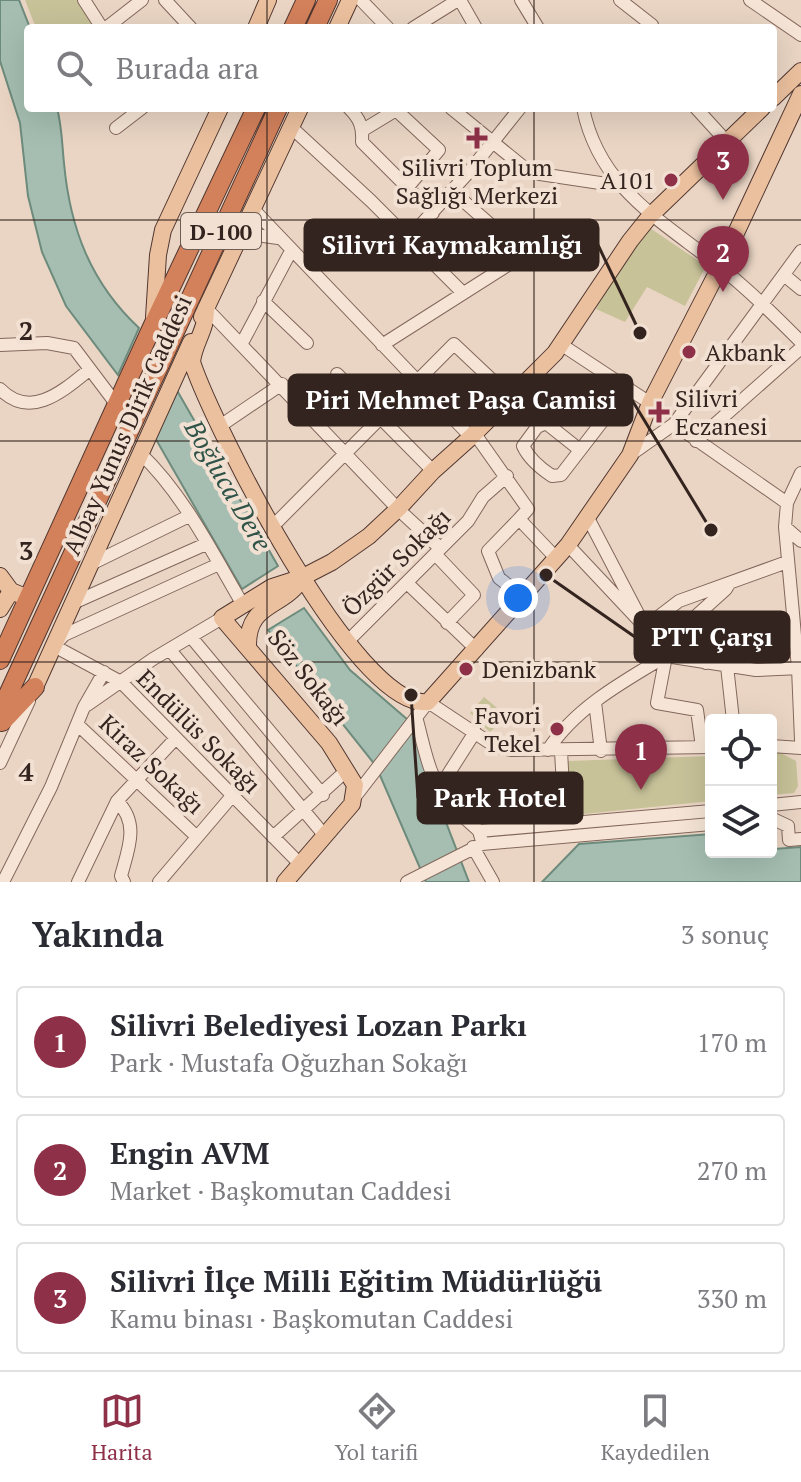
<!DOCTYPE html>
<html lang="tr">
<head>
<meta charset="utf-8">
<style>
  :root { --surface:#fff; --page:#f2f2f3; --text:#2b2b33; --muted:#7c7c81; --line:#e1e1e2; --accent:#8e3048 }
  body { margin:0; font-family:"PT Serif",serif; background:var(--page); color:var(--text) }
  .controls { position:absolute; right:24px; bottom:24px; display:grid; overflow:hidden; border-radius:8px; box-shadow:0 8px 32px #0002 }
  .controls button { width:72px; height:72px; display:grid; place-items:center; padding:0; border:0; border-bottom:2px solid var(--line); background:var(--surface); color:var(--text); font:40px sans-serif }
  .you { position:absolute; left:518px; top:598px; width:28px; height:28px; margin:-20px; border:6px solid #fff; border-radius:50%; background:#1a73e8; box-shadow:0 0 0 12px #1a73e833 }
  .badge { display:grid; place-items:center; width:52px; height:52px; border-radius:50%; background:var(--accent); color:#fff; font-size:26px; font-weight:700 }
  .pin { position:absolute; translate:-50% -66px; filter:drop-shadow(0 2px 4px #0008) }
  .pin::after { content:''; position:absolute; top:42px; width:28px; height:24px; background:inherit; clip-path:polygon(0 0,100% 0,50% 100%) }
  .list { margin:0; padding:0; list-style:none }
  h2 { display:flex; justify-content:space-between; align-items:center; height:104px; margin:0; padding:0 32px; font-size:34px }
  h2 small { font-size:26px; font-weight:400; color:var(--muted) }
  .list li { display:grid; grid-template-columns:52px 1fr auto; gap:24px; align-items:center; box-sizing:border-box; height:112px; margin:0 16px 16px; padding:0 16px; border:2px solid var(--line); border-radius:8px }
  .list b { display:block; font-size:30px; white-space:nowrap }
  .list p { margin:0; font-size:26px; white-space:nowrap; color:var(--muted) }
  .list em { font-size:26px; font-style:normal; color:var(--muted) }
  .icon { flex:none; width:44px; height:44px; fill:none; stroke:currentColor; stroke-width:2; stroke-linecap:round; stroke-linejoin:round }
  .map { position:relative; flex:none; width:801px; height:882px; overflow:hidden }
  .search { position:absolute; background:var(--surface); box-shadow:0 8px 32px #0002; left:24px; right:24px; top:24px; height:88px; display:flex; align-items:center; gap:20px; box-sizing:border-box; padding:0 28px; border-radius:8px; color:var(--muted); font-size:30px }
  .sheet { height:488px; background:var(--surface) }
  nav { display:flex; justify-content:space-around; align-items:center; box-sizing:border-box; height:112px; border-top:2px solid var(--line); background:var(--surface); font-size:22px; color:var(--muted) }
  nav a { display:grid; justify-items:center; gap:4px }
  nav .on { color:var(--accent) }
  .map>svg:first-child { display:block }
  .green { fill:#c7c298 }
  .water { fill:#a5beb1; stroke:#6d8b7c; stroke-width:2 }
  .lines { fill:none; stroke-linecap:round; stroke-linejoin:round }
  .minor-casing { stroke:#83675c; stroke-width:14 }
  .major-casing { stroke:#513730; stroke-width:18 }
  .highway-casing { stroke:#513730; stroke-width:20 }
  .minor { stroke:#f6e5d6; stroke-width:12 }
  .major { stroke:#ebc09e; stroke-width:16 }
  .highway { stroke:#d3815b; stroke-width:18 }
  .grid { fill:none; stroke:#34241f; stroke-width:2; stroke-opacity:0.55 }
  .poi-dot { fill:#8e3048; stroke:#f2e1d3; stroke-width:3 }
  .labels { text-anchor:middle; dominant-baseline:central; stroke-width:8; stroke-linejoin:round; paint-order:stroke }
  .shield { fill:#f2e1d3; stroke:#6d5d55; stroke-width:2 }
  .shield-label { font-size:22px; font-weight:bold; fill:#34241f }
  .poi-label { font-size:24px; fill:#34241f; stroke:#f2e1d3; text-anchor:start }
  .street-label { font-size:24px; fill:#34241f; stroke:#f2e1d3 }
  .water-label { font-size:26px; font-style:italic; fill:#2f5348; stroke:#f2e1d3 }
  .grid-label { font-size:26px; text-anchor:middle; font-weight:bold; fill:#34241f; stroke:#f2e1d3; stroke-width:8; stroke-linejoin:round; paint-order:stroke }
  .leader { fill:none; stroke:#34241f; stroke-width:3 }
  .callout-dot { fill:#34241f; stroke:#f2e1d3; stroke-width:3 }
  .callout { fill:#34241f; stroke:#34241f; stroke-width:3 }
  .callout-label { font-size:26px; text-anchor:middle; font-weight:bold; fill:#fff }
</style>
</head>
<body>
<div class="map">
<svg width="801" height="882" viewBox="0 0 801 882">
  <rect width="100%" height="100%" fill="#ead5c4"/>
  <!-- green -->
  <path class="green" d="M25 0H78L93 23 87 28H36Z
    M647 226 706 266 685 306 647 287 625 322 596 309 626 252Z
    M484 697 496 707 503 720 490 732 470 713Z
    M771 753H781L796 761 798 786 794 793 771 795Z
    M711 756V801L574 815 568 761Z"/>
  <!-- water -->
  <path class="water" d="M0 0H19L30 28 28 108H57C62 126 62 145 64 163 70 229 91 283 139 328L118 375 66 306 42 252 28 196 20 123 0 61Z
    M175 387 278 566 242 589 154 436Z
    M304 608 350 670 415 726 422 760 469 882H426L376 766 268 630Z
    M771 827H773L774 849 801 847V882H542L579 844 711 834V852H771Z"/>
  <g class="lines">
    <!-- minor casing -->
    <g class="minor-casing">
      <path id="minor" d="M84 0 102 28
        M165 0 191 28
        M361 0 388 28
        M460 0 476 28
        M521 0 538 28
        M620 0 652 25 651 28
        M750 0 801 35
        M106 28 142 0
        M413 28 458 0
        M349 108C360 119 363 127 362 142L433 213
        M451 108 527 170 540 174 620 186
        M583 108C599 188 661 220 720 267 749 290 775 316 801 342
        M696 108 727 142
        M291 127 371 201 463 293
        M116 128 142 108
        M363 130 396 110 439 150 407 188
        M452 191 492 226
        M253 209 471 437
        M241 233 278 238
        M408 239 468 173 520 108
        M784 275 801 289
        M263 301 307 343
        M206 308 398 509 440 548
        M242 343 291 251
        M0 345 47 343 74 348 117 405
        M382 345 511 263
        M562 345 650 403
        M337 374 433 471
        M0 389C30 420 62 392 89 370
        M674 424 801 251
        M220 426 282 384
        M475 434 528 509 519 519 557 559
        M696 441 801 348
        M580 450 546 423 537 427 523 446C529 459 540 468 552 476L561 475 628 388
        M141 454C184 495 213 554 243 605
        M630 455 674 424 787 503
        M801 473 787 503 785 527 798 668 801 740
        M588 518 645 627 666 656 756 670 801 668
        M519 519 488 551 499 578 523 597
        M272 527 454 344 510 397
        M785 527 801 541
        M568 545 645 627 679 601 787 562
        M436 555 474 595 447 623
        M91 564 189 516
        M219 564 64 635 54 646 121 682 301 865
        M407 583 477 650
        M73 603 206 544
        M191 637 323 795
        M347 642 468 521 483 497 507 476
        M170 650 325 836
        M666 656 657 703 697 710 702 747
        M706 663 685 626 726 589 729 584
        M727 666 733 720
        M595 702 601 751
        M87 705 153 659 222 618
        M416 717C424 745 428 776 447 800 456 811 468 821 479 831L481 838
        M77 724 197 837
        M771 746 801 748
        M548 750C575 708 624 681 666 656
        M561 751 565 823
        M0 763 29 701
        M440 787 475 732
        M354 798 428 702 496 747 511 750 711 747
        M117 801C140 824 128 849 121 876L124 882
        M771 805 801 802
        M771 818 788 826 789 840 801 839
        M479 831 711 811
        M273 837 347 770
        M473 847 493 882
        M3 882 51 787 84 707 104 672
        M78 882 117 801 176 738
        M159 882 232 796
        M407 882 482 844 711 824"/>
    </g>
    <!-- major casing -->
    <g class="major-casing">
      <path id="major" d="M256 28 268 0
        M337 28 350 0
        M773 98 801 71
        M206 308C207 330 194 342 192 362 213 425 356 711 428 702L568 545 630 455 650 403 720 267 801 94
        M154 317 158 255 163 230 220 108
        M202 317 300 108
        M0 576 11 591 28 598
        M0 609 11 591
        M248 647C247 601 283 610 303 577
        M35 687 191 342
        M285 882 352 804 355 785 329 743 222 618 272 587 303 577 332 562 369 536 398 509 433 471 471 437 555 353 630 241 650 216 762 108"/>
    </g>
    <!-- highway casing -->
    <g class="highway-casing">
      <path id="highway" d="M293 28 306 0
        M315 28 328 0
        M0 660 153 325 256 108
        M0 712 278 108
        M2 722 35 687"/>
    </g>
    <!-- minor -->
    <use href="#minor" class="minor"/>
    <!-- major -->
    <use href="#major" class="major"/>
    <!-- highway -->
    <use href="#highway" class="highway"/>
  </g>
  <!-- grid -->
  <path class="grid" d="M267 0V28M534 0V28M267 108V882M534 108V882M0 220H801M0 441H801M0 662H801"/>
  <!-- markers -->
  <g class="poi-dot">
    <path d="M473 126h8v8h8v8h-8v8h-8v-8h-8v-8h8z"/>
    <circle cx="671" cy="180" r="8"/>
    <circle cx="689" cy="352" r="8"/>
    <path d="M655 400h8v8h8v8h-8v8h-8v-8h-8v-8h8z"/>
    <circle cx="466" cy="669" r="8"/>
    <circle cx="557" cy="729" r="8"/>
  </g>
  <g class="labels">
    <!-- shield labels -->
    <rect class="shield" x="181" y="213" width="80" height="36" rx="6"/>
    <g class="shield-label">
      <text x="221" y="231">D-100</text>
    </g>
    <!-- poi labels -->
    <g class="poi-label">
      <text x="477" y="167" text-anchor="middle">Silivri Toplum<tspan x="477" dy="28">Sağlığı Merkezi</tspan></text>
      <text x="655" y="180" text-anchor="end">A101</text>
      <text x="705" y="352">Akbank</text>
      <text x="675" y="398">Silivri<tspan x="675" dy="28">Eczanesi</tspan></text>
      <text x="482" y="669">Denizbank</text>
      <text x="541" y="715" text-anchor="end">Favori<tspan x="541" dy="28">Tekel</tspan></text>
    </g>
    <!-- street labels -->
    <g class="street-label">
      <text transform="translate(127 425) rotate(-66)">Albay Yunus Dirik Caddesi</text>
      <text transform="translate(396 562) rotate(-45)">Özgür Sokağı</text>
      <text transform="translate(309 677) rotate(52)">Söz Sokağı</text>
      <text transform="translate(199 731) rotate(45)">Endülüs Sokağı</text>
      <text transform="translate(152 764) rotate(43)">Kiraz Sokağı</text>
    </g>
    <!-- water labels -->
    <g class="water-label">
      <text transform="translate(229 485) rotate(60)">Boğluca Dere</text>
    </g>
  </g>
  <g class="grid-label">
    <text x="26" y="340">2</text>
    <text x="26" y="560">3</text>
    <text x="26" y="781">4</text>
  </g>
  <!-- callouts -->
  <path class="leader" d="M640 333L598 245M711 530L632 400M546 575L635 637M411 695L418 798"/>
  <g class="callout-dot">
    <circle cx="640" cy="333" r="8"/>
    <circle cx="711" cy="530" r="8"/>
    <circle cx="546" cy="575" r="8"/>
    <circle cx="411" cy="695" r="8"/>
  </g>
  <g class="callout">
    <rect x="305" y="220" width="293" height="50" rx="8"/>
    <rect x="289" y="375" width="343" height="50" rx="8"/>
    <rect x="635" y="612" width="154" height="50" rx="8"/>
    <rect x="418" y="773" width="164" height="50" rx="8"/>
  </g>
  <g class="callout-label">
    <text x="452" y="254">Silivri Kaymakamlığı</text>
    <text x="461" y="409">Piri Mehmet Paşa Camisi</text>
    <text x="712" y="646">PTT Çarşı</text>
    <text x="500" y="807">Park Hotel</text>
  </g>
</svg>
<div class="controls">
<button><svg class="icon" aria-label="locate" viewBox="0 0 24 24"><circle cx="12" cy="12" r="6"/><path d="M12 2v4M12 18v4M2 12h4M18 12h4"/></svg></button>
<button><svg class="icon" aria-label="layers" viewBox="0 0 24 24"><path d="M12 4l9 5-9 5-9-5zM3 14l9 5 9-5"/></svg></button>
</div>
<div class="you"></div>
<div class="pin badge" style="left:641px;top:790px">1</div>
<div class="pin badge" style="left:723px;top:292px">2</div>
<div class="pin badge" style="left:723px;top:200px">3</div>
<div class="search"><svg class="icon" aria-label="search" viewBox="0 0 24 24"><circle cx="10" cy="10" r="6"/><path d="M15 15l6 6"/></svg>Burada ara</div>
</div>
<section class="sheet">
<h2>Yakında<small>3 sonuç</small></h2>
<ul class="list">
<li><span class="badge">1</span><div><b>Silivri Belediyesi Lozan Parkı</b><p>Park · Mustafa Oğuzhan Sokağı</p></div><em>170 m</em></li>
<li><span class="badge">2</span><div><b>Engin AVM</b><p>Market · Başkomutan Caddesi</p></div><em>270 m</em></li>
<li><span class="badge">3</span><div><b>Silivri İlçe Milli Eğitim Müdürlüğü</b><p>Kamu binası · Başkomutan Caddesi</p></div><em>330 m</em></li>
</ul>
</section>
<nav>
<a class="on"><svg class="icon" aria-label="map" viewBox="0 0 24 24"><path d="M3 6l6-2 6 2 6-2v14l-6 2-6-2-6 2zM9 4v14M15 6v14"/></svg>Harita</a>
<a><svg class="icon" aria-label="directions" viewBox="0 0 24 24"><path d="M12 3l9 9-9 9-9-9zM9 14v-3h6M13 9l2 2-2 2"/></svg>Yol tarifi</a>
<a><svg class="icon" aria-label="saved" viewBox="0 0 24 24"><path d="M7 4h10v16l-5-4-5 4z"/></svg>Kaydedilen</a>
</nav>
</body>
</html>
